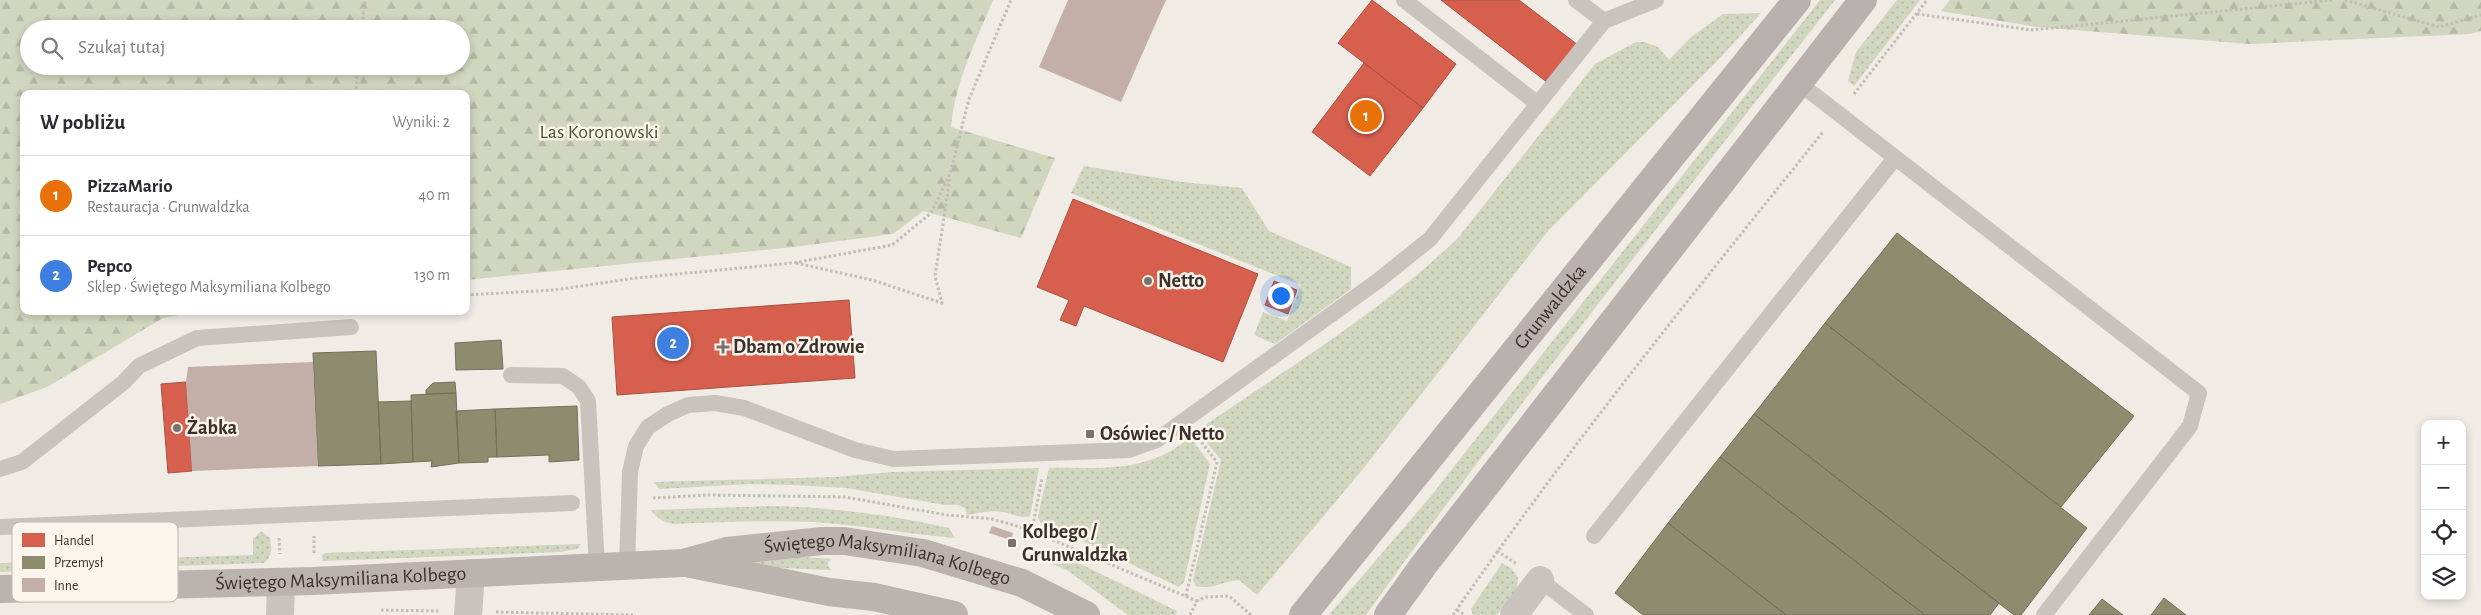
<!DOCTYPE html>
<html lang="pl">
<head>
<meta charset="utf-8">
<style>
  :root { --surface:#fff; --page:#f7f7f7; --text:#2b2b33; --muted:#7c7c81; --line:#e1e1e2; --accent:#111827 }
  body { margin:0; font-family:"Alegreya Sans",sans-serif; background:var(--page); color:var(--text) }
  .controls { position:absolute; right:15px; bottom:15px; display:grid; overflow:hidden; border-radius:10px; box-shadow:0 2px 8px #0003 }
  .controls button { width:45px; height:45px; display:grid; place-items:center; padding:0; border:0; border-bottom:1px solid var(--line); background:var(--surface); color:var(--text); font:25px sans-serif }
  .you { position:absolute; left:1280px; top:295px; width:18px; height:18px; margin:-12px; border:4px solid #fff; border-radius:50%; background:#1a73e8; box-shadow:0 0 0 8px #1a73e833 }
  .badge { display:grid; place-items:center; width:32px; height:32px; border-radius:50%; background:var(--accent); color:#fff; font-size:16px; font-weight:700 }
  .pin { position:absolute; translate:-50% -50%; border:2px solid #fff; box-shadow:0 1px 5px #0006 }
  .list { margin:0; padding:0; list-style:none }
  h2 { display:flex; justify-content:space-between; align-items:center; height:65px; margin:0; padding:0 20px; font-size:21px }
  h2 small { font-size:16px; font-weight:400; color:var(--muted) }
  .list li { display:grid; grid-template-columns:32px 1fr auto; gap:15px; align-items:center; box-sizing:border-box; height:80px; padding:0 20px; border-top:1px solid var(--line) }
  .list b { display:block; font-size:19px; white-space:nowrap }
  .list p { margin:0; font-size:16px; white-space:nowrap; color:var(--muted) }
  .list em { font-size:16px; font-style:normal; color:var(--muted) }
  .icon { flex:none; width:28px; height:28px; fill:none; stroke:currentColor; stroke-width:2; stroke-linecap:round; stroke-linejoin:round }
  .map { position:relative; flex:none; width:2481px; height:615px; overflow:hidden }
  .search { position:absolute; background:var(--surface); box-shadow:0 2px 8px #0003; left:20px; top:20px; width:450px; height:55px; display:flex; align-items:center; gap:12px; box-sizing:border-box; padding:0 18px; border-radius:28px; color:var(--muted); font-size:19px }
  .panel { position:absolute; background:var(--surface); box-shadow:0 2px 8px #0003; left:20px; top:90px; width:450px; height:225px; border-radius:10px }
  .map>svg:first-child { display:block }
  .grass { fill:url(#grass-dots) }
  .forest { fill:url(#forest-firs); fill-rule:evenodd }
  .shops { fill:#d6604d; stroke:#a85243 }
  .industry { fill:#8c8c6e; stroke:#74705a }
  .building { fill:#c3afa7 }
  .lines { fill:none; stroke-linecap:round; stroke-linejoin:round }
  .path { stroke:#c2bbb6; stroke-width:3; stroke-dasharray:2.5 2.5; stroke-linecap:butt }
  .service { stroke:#c9c3be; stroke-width:16 }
  .minor { stroke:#c9c3be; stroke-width:28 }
  .secondary { stroke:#bab3ae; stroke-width:28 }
  .primary { stroke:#b8b1ad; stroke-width:28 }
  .poi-dot { fill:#7a716c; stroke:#fbf5ee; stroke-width:2 }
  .labels { text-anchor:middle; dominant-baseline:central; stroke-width:5; stroke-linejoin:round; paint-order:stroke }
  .park-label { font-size:20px; fill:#4a5a2e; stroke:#fbf5ee }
  .poi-label { font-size:20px; font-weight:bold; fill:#3b302b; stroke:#fbf5ee; text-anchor:start }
  .street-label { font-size:20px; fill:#3b302b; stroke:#fbf5ee }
  .key { fill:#fbf5ee; stroke:#c1bab4; stroke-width:1 }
  .key-label { font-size:14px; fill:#3b302b }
</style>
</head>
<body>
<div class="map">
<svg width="2481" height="615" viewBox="0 0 2481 615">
  <defs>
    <pattern id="grass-dots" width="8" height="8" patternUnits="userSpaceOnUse" patternTransform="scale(1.25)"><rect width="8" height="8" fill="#d1d6bf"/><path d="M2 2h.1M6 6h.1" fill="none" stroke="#b4b8a4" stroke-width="1.8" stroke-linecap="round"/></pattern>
    <pattern id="forest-firs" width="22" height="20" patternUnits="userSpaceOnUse" patternTransform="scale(1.25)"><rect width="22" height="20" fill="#d1d6bf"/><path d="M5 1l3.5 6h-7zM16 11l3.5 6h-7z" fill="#b4b8a4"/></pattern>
  </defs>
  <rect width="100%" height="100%" fill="#f0ebe5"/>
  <!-- grass -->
  <path class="grass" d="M1820 0H1835C1676 204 1516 405 1366 615H1329L1431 496Z
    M1897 0H1920L1854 86 1848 81 1856 52Z
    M1761 13 1720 58 1548 231 1363 469 1257 595 1239 580C1222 581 1214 590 1196 586L1193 580 1221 460 1197 431C1284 370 1382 312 1458 238L1595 64 1636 42H1644L1658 47 1669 60 1691 37 1723 14Z
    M1084 166 1183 182 1242 188 1269 231 1351 267V289L1275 344 1254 335 1263 312 1287 321 1301 285 1071 193Z
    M1191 438 1210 464 1184 582 1179 587 1062 531C1052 529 1040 528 1038 516L1049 468C1081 467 1119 471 1150 460 1165 456 1178 446 1191 438Z
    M1039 468 1030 516C1020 519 1013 514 1003 512 991 510 979 513 967 515L965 508 958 505H945L846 488 793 485 749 484 660 489 653 482 834 477 893 472Z
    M771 506C832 507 891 515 949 528L955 538C907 534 861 525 814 522 768 520 721 522 676 524 664 523 658 519 651 510Z
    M261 531 270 538C271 548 273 556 264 563L0 572V563L253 555V539Z
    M581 544 577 549 560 552 323 561 322 555 325 553Z
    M1060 554 1177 611 1175 615H1128L1067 570 1052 564Z
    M774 555 832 559 828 562V566L831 570 711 565Z
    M1502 563 1512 569 1518 578 1517 589 1497 615H1473L1471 609Z"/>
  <!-- forest -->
  <path class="forest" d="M0 0H993C976 41 955 82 951 127L1055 158 1021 238 923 211 893 234 794 247 466 280V94H24V311H201L163 318 47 387 0 404ZM29 29H461V66H29Z
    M1950 0H2481V31L2470 34 2250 44 2037 27 1941 11Z"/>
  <!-- shops -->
  <path class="shops" d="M1372 0 1456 64 1423 108 1338 43Z
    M1441 0H1519L1578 45 1548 83Z
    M1364 63 1423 108 1370 176 1312 132Z
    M1073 199 1258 274 1223 362 1084 306 1076 326 1060 320 1069 300 1037 287Z
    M1274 281 1297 290 1288 314 1265 305Z
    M849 300 855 378 617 395 612 317Z
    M186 382 192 471 168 473 161 384Z"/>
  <!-- industry -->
  <path class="industry" d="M1897 233 2134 416 2061 507 1825 323Z
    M1825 323 2087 528 2021 615H2014L1754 414Z
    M501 340 503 369 456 370 455 343Z
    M376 351 381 464 318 466 313 353Z
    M455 382 456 393 426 394V390L433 383Z
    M456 393 459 463 431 467 432 461 413 462 411 395Z
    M411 401 413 462 381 464 378 402Z
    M577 406 579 460 549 462V455L497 457 495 409Z
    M495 409 497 457H488V462L459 463 456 411Z
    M1754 414 1999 603 1990 615H1925L1720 457Z
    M1720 457 1925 615H1786L1668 523Z
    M1668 523 1786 615H1643L1615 593Z
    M2164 598 2186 615H2151Z
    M2102 599 2123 615H2089Z"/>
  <!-- building -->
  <path class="building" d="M1068 0H1166L1121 102 1039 67Z
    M313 362 318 466 192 471 186 382 188 367Z
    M992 526 1013 533 1011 540 989 533Z"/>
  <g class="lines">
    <!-- path -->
    <path class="path" d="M2345 0 2439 27 2481 15
      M1917 14 2032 30 2333 0
      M362 29 365 0
      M356 94 357 66
      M1854 94 1927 0
      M796 263 872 280 942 303 935 276 950 178
      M466 295 554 290 636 278 793 263 892 245 931 213 950 174 969 99 1011 0
      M653 498 707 495 845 497 947 515 992 519 1027 529 1197 601
      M1032 531 1042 478
      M279 538 280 554
      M1497 551 1517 564
      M314 553V536
      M1186 596 1217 462 1199 439
      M381 610 440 611
      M1457 610 1465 615
      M496 612 633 615
      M1190 615 1197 601 1205 597 1229 596 1251 615
      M1453 615C1568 448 1696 290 1823 132"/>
    <!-- service -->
    <path class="service" d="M1404 0 1538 104
      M1576 0 1604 21
      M1799 83 2199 393 2190 426 2044 615
      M511 375 563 376 579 387 588 401 597 567
      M0 469 22 462 124 382 139 366 197 338 351 327
      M0 527 572 503
      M1594 536 1895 158
      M627 565 630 472 636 446 648 427 668 414 688 405 715 403 744 408 855 450 894 459 1129 450 1157 440 1379 280 1430 239 1604 21 1656 0
      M1540 580 1586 615"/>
    <!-- minor -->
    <path class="minor" d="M280 615 281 582
      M468 615 471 573
      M1514 615 1540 580"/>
    <!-- secondary -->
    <g class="secondary">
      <path d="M691 564 829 592 874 597 954 615"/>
      <path id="s1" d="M0 589 313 581 683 563 727 551 822 541H844L923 553 1022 583 1086 615"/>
    </g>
    <!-- primary -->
    <g class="primary">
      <path id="s2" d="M1303 615 1797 0"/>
      <path d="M1388 615 1423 566 1863 0"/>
    </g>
  </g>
  <!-- markers -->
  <g class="poi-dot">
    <circle cx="1148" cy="281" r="5"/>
    <path d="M720.5 339.5h5v5h5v5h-5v5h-5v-5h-5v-5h5z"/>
    <circle cx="177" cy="428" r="5"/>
    <rect x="1085" y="429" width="10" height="10" rx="2.5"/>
    <rect x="1007" y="538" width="10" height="10" rx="2.5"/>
  </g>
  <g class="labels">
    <!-- park labels -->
    <g class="park-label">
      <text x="599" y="132">Las Koronowski</text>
    </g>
    <!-- poi labels -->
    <g class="poi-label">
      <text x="1158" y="281">Netto</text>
      <text x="733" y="347">Dbam o Zdrowie</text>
      <text x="187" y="428">Żabka</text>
      <text x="1100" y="434">Osówiec / Netto</text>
      <text x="1022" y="532">Kolbego /<tspan x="1022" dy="23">Grunwaldzka</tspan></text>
    </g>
    <!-- street labels -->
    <g class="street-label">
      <text stroke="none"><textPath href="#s2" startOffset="395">Grunwaldzka</textPath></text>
      <text stroke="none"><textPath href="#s1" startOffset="892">Świętego Maksymiliana Kolbego</textPath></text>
      <text stroke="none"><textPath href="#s1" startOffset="341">Świętego Maksymiliana Kolbego</textPath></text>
    </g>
  </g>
  <!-- legend -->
  <rect x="12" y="522" width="166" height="80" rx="8" class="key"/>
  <rect x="22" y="533" width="23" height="14" fill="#d6604d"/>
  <rect x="22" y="556" width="23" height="13" fill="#8c8c6e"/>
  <rect x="22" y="578" width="23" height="14" fill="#c3afa7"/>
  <g class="key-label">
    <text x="54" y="545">Handel</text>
    <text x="54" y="567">Przemysł</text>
    <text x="54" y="590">Inne</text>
  </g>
</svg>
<div class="controls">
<button>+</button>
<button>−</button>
<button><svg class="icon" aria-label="locate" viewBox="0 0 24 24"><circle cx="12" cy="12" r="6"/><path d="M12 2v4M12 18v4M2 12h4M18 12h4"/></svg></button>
<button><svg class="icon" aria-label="layers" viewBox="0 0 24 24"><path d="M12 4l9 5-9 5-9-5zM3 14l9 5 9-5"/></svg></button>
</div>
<div class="you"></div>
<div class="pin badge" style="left:1366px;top:116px;background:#e8710a">1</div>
<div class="pin badge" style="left:673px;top:343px;background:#3f7fe0">2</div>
<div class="search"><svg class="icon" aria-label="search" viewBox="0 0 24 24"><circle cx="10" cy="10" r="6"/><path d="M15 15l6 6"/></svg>Szukaj tutaj</div>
<section class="panel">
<h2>W pobliżu<small>Wyniki: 2</small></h2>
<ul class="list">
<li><span class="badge" style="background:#e8710a">1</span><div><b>PizzaMario</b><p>Restauracja · Grunwaldzka</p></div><em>40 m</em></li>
<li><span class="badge" style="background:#3f7fe0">2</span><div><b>Pepco</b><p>Sklep · Świętego Maksymiliana Kolbego</p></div><em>130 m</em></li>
</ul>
</section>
</div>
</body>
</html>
